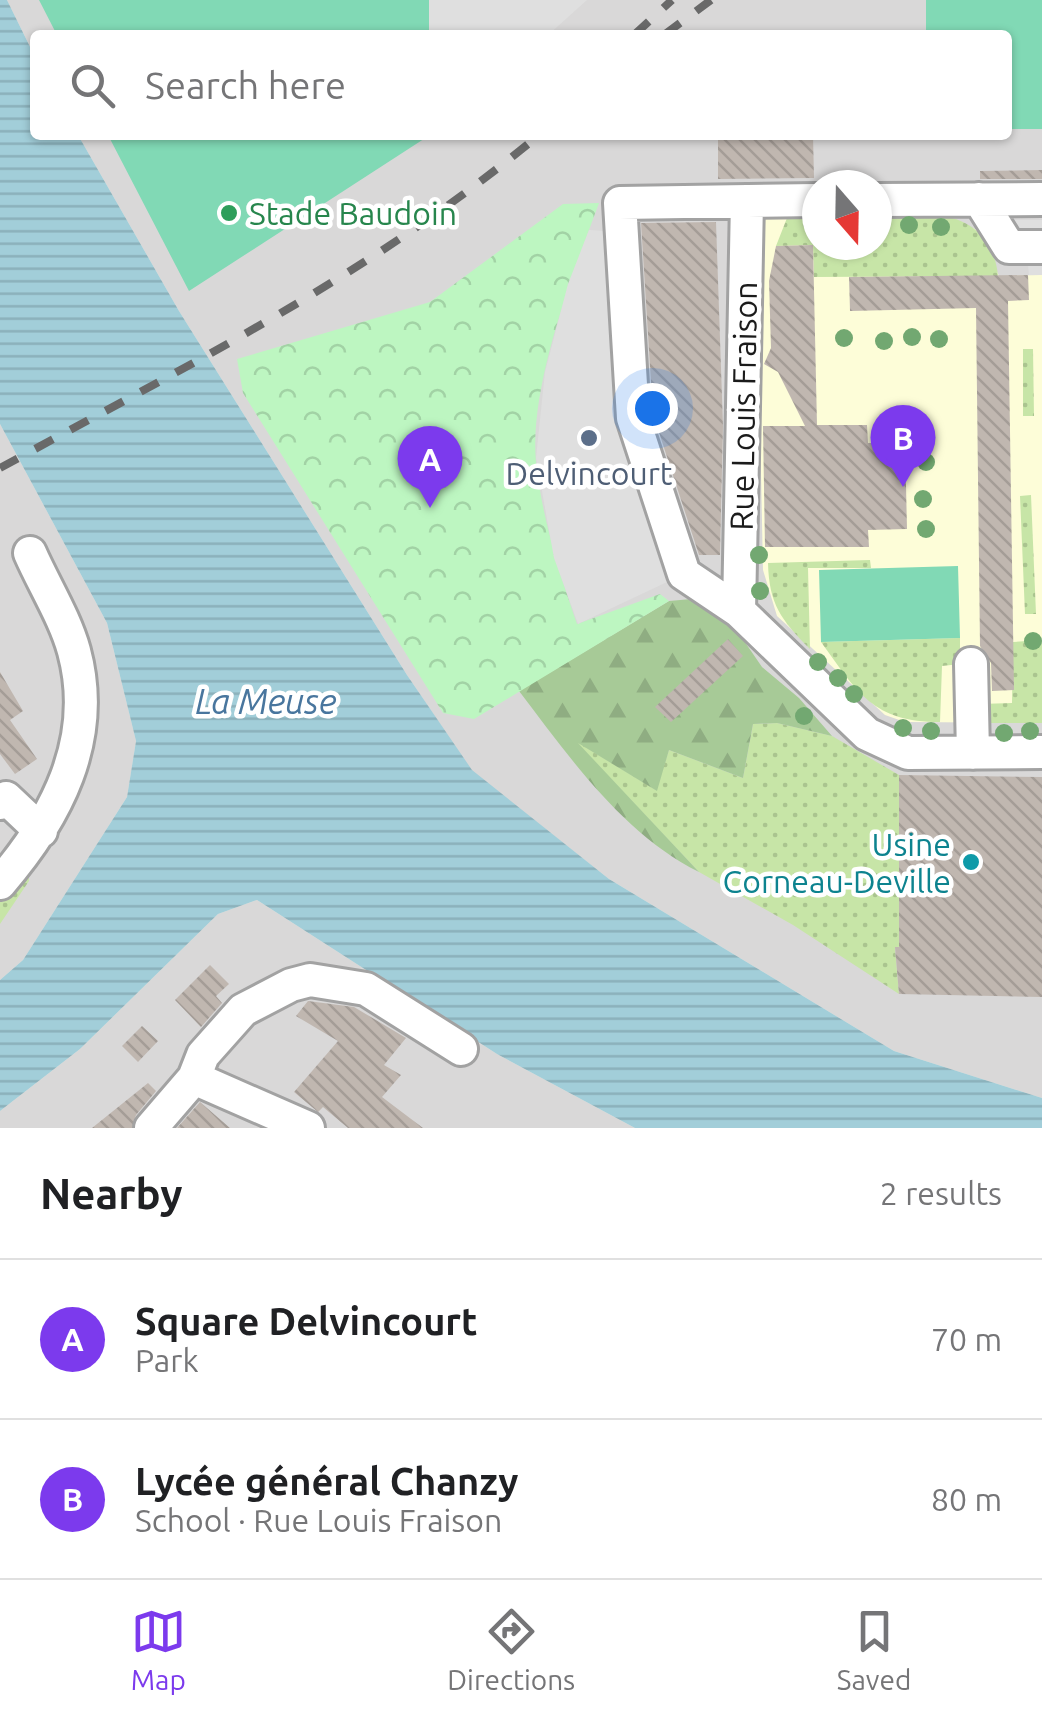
<!DOCTYPE html>
<html lang="en">
<head>
<meta charset="utf-8">
<style>
  :root { --surface:#fff; --page:#f6f6f6; --text:#202124; --muted:#757577; --line:#e0e0e0; --accent:#7c3aed }
  body { margin:0; font-family:Ubuntu,sans-serif; background:var(--page); color:var(--text) }
  .compass { position:absolute; left:802px; top:170px; width:90px; height:90px; border-radius:50%; background:var(--surface); box-shadow:0 2px 8px #0004; rotate:160deg }
  .you { position:absolute; left:652px; top:408px; width:35px; height:35px; margin:-25px; border:8px solid #fff; border-radius:50%; background:#1a73e8; box-shadow:0 0 0 15px #1a73e833 }
  .badge { display:grid; place-items:center; width:65px; height:65px; border-radius:50%; background:var(--accent); color:#fff; font-size:32px; font-weight:700 }
  .pin { position:absolute; translate:-50% -82px; filter:drop-shadow(0 2px 5px #0008) }
  .pin::after { content:''; position:absolute; top:52px; width:35px; height:30px; background:inherit; clip-path:polygon(0 0,100% 0,50% 100%) }
  .list { margin:0; padding:0; list-style:none }
  h2 { display:flex; justify-content:space-between; align-items:center; height:130px; margin:0; padding:0 40px; font-size:42px }
  h2 small { font-size:32px; font-weight:400; color:var(--muted) }
  .list li { display:grid; grid-template-columns:65px 1fr auto; gap:30px; align-items:center; box-sizing:border-box; height:160px; padding:0 40px; border-top:2px solid var(--line) }
  .list b { display:block; font-size:38px; white-space:nowrap }
  .list p { margin:0; font-size:32px; white-space:nowrap; color:var(--muted) }
  .list em { font-size:32px; font-style:normal; color:var(--muted) }
  .icon { flex:none; width:55px; height:55px; fill:none; stroke:currentColor; stroke-width:2; stroke-linecap:round; stroke-linejoin:round }
  .map { position:relative; flex:none; width:1042px; height:1128px; overflow:hidden }
  .search { position:absolute; background:var(--surface); box-shadow:0 2px 8px #0004; left:30px; right:30px; top:30px; height:110px; display:flex; align-items:center; gap:25px; box-sizing:border-box; padding:0 35px; border-radius:10px; color:var(--muted); font-size:38px }
  .sheet { height:450px; background:var(--surface) }
  nav { display:flex; justify-content:space-around; align-items:center; box-sizing:border-box; height:140px; border-top:2px solid var(--line); background:var(--surface); font-size:28px; color:var(--muted) }
  nav a { display:grid; justify-items:center; gap:5px }
  nav .on { color:var(--accent) }
  .map>svg:first-child { display:block }
  .residential { fill:#d9d8d8; fill-rule:evenodd }
  .education { fill:#fdfdd8 }
  .grass { fill:url(#grass-dots) }
  .forest { fill:url(#forest-firs) }
  .park { fill:url(#park-crowns) }
  .pitch { fill:#81d9b5 }
  .parking { fill:#dfdfdf }
  .water { fill:url(#water-rules) }
  .building { fill:url(#building-back-hatch) }
  .lines { fill:none; stroke-linecap:round; stroke-linejoin:round }
  .minor-casing { stroke:#a2a2a2; stroke-width:38 }
  .minor { stroke:#fff; stroke-width:32 }
  .rail { stroke:#696969; stroke-width:8; stroke-dasharray:20 20; stroke-linecap:butt }
  .tree { fill:#72a871 }
  .leisure-dot { fill:#2e9e5b; stroke:#fff; stroke-width:4 }
  .service-dot { fill:#5c6f8a; stroke:#fff; stroke-width:4 }
  .culture-dot { fill:#0f9aa8; stroke:#fff; stroke-width:4 }
  .labels { text-anchor:middle; dominant-baseline:central; stroke-width:9; stroke-linejoin:round; paint-order:stroke }
  .leisure-label { font-size:32px; fill:#27864d; stroke:#fff; text-anchor:start }
  .street-label { font-size:32px; fill:#1b1b1b; stroke:#fff }
  .service-label { font-size:32px; fill:#4e5e75; stroke:#fff }
  .culture-label { font-size:32px; fill:#0d838f; stroke:#fff; text-anchor:end }
  .water-label { font-size:35px; font-style:italic; fill:#49769e; stroke:#fff }
</style>
</head>
<body>
<div class="map">
<svg width="1042" height="1128" viewBox="0 0 1042 1128">
  <defs>
    <pattern id="grass-dots" width="8" height="8" patternUnits="userSpaceOnUse" patternTransform="scale(2.5)"><rect width="8" height="8" fill="#c7e5a7"/><path d="M2 2h.1M6 6h.1" fill="none" stroke="#aac48f" stroke-width="1.8" stroke-linecap="round"/></pattern>
    <pattern id="forest-firs" width="22" height="20" patternUnits="userSpaceOnUse" patternTransform="scale(2.5)"><rect width="22" height="20" fill="#a7ca97"/><path d="M5 1l3.5 6h-7zM16 11l3.5 6h-7z" fill="#8fad82"/></pattern>
    <pattern id="park-crowns" width="20" height="18" patternUnits="userSpaceOnUse" patternTransform="scale(2.5)"><rect width="20" height="18" fill="#bdf6c1"/><path d="M2 6a3 3 0 1 1 6 0M12 15a3 3 0 1 1 6 0" fill="none" stroke="#a2d2a5"/></pattern>
    <pattern id="water-rules" width="6" height="5" patternUnits="userSpaceOnUse" patternTransform="scale(2.5)"><rect width="6" height="5" fill="#a2ced9"/><path d="M0 2.5h6" fill="none" stroke="#8bb0ba"/></pattern>
    <pattern id="building-back-hatch" width="6" height="6" patternUnits="userSpaceOnUse" patternTransform="scale(2.5)"><rect width="6" height="6" fill="#c0b7b0"/><path d="M-1 5l2 2M0 0l6 6M5-1l2 2" fill="none" stroke="#a49d97"/></pattern>
  </defs>
  <rect width="100%" height="100%" fill="#ece8e1"/>
  <!-- residential -->
  <path class="residential" d="M7 0H1042V1098L894 1051 609 879 472 771 407 675 179 311 78 135H1007V35H35V57ZM817 185H877V245H817Z
    M0 424 107 623 136 741 127 797 23 960 0 980Z
    M257 900 497 1054 635 1128H0V1111L80 1049 218 914Z"/>
  <!-- education -->
  <path class="education" d="M944 216 977 230 999 276 1042 275V723L905 722 885 715 777 616 763 570 756 230 767 218H817V245H877V217Z"/>
  <!-- grass -->
  <path class="grass" d="M944 216C976 222 995 243 998 276L814 277 813 245 776 246 787 218H817V245H877V217Z
    M1023 349H1033L1034 416H1023Z
    M1031 495 1036 614H1025L1020 496Z
    M870 560 871 568H808L810 649C781 620 769 604 768 563Z
    M960 638V664L942 666 940 722C873 722 858 693 821 642Z
    M1042 640V723H980V704L1012 703 1013 642Z
    M777 723 832 736 899 775V947L895 948 899 994 793 925 699 872 574 740 656 790 669 750 743 778 753 724Z
    M29 849V881L0 924V883Z"/>
  <!-- forest -->
  <path class="forest" d="M714 597 762 667 799 698 832 736 777 723 753 724 743 778 669 750 657 791 578 743 699 872C623 834 570 758 519 691L669 601Z"/>
  <!-- park -->
  <path class="park" d="M599 203C573 273 529 387 536 462 542 518 559 571 577 624L660 594 669 601 474 719 443 713 243 393 237 359 430 302 563 204Z"/>
  <!-- pitch -->
  <path class="pitch" d="M39 0H429V35H57Z
    M926 0H1042V129H1007V35H926Z
    M108 135H430L189 291Z
    M958 566 960 638 821 642 819 570Z"/>
  <!-- parking -->
  <path class="parking" d="M429 0H587L548 35H429Z
    M1007 220H1042V275H1029L1027 256Z
    M589 230 621 232 633 418 684 574 578 624 554 558 536 458 545 372 568 284Z"/>
  <!-- water -->
  <path class="water" d="M0 0H7L35 57V135H78L179 311 407 675 472 770 609 879 894 1051 1042 1098V1128H635L497 1054 257 900 218 914 80 1049 0 1111V980L23 960 127 797 136 741 107 623 0 424Z"/>
  <!-- building -->
  <path class="building" d="M718 135H813L814 178 718 179Z
    M1042 170V179H980V171Z
    M716 222 723 426 720 555H699L653 414 641 223Z
    M813 245 817 425H867L868 443 905 442 907 529 868 530 869 547H765L763 426H805L778 372 764 364 771 348 769 281 776 246Z
    M1028 275 1029 300 1008 301 1014 690 992 691 991 663 980 646 976 308 850 311 849 277Z
    M728 639 743 656 671 722 655 707Z
    M0 672 23 711 10 720 37 759 15 774 0 754Z
    M899 775 1042 777V997L899 994 895 947H899Z
    M210 965 229 984 216 996 222 1003 201 1027 175 1000Z
    M308 1001 354 1007 406 1038 384 1065 401 1075 382 1097 423 1128H348L323 1107 318 1112 294 1092 338 1041 296 1016Z
    M142 1026 158 1041 138 1062 122 1046Z
    M148 1083 156 1091 136 1115 132 1128H92Z
    M200 1102 230 1128H177Z"/>
  <g class="lines">
    <!-- minor casing -->
    <g class="minor-casing">
      <path id="minor" d="M979 199 1009 247H1042
        M877 200 1042 199
        M747 201 739 611 867 734 908 753 1042 752
        M739 611 684 574 633 418 620 203 817 200
        M971 664 973 753
        M0 803 6 798 41 831
        M0 883C56 818 98 740 74 651 65 618 44 585 30 553
        M194 1078 308 1128
        M151 1128 194 1078 203 1055 243 1010 291 985 310 980 366 989 461 1049"/>
    </g>
    <!-- minor -->
    <use href="#minor" class="minor"/>
    <!-- rail -->
    <path class="rail" d="M634 35 672 0
      M664 35 711 0
      M0 468C187 366 375 272 539 135"/>
  </g>
  <!-- trees -->
  <g class="tree">
    <circle cx="909" cy="225" r="9"/>
    <circle cx="941" cy="227" r="9"/>
    <circle cx="912" cy="337" r="9"/>
    <circle cx="844" cy="338" r="9"/>
    <circle cx="939" cy="339" r="9"/>
    <circle cx="884" cy="341" r="9"/>
    <circle cx="923" cy="432" r="9"/>
    <circle cx="926" cy="462" r="9"/>
    <circle cx="923" cy="499" r="9"/>
    <circle cx="926" cy="529" r="9"/>
    <circle cx="759" cy="555" r="9"/>
    <circle cx="760" cy="591" r="9"/>
    <circle cx="1033" cy="641" r="9"/>
    <circle cx="818" cy="662" r="9"/>
    <circle cx="838" cy="678" r="9"/>
    <circle cx="854" cy="694" r="9"/>
    <circle cx="804" cy="716" r="9"/>
    <circle cx="903" cy="728" r="9"/>
    <circle cx="931" cy="731" r="9"/>
    <circle cx="1030" cy="731" r="9"/>
    <circle cx="1004" cy="733" r="9"/>
  </g>
  <!-- markers -->
  <circle class="leisure-dot" cx="229" cy="213" r="10"/>
  <circle class="service-dot" cx="589" cy="438" r="10"/>
  <circle class="culture-dot" cx="971" cy="862" r="10"/>
  <g class="labels">
    <!-- leisure labels -->
    <g class="leisure-label">
      <text x="249" y="213">Stade Baudoin</text>
    </g>
    <!-- street labels -->
    <g class="street-label">
      <text transform="translate(743 406) rotate(-89)">Rue Louis Fraison</text>
    </g>
    <!-- service labels -->
    <g class="service-label">
      <text x="589" y="473">Delvincourt</text>
    </g>
    <!-- culture labels -->
    <g class="culture-label">
      <text x="951" y="844">Usine<tspan x="951" dy="37">Corneau-Deville</tspan></text>
    </g>
    <!-- water labels -->
    <g class="water-label">
      <text x="266" y="701">La Meuse</text>
    </g>
  </g>
</svg>
<svg class="compass" viewBox="-18 -18 36 36"><path d="M0-13l5 13h-10z" fill="#e53935"/><path d="M0 13l5-13h-10z" fill="#757577"/></svg>
<div class="you"></div>
<div class="pin badge" style="left:430px;top:508px">A</div>
<div class="pin badge" style="left:903px;top:487px">B</div>
<div class="search"><svg class="icon" aria-label="search" viewBox="0 0 24 24"><circle cx="10" cy="10" r="6"/><path d="M15 15l6 6"/></svg>Search here</div>
</div>
<section class="sheet">
<h2>Nearby<small>2 results</small></h2>
<ul class="list">
<li><span class="badge">A</span><div><b>Square Delvincourt</b><p>Park</p></div><em>70 m</em></li>
<li><span class="badge">B</span><div><b>Lycée général Chanzy</b><p>School · Rue Louis Fraison</p></div><em>80 m</em></li>
</ul>
</section>
<nav>
<a class="on"><svg class="icon" aria-label="map" viewBox="0 0 24 24"><path d="M3 6l6-2 6 2 6-2v14l-6 2-6-2-6 2zM9 4v14M15 6v14"/></svg>Map</a>
<a><svg class="icon" aria-label="directions" viewBox="0 0 24 24"><path d="M12 3l9 9-9 9-9-9zM9 14v-3h6M13 9l2 2-2 2"/></svg>Directions</a>
<a><svg class="icon" aria-label="saved" viewBox="0 0 24 24"><path d="M7 4h10v16l-5-4-5 4z"/></svg>Saved</a>
</nav>
</body>
</html>
